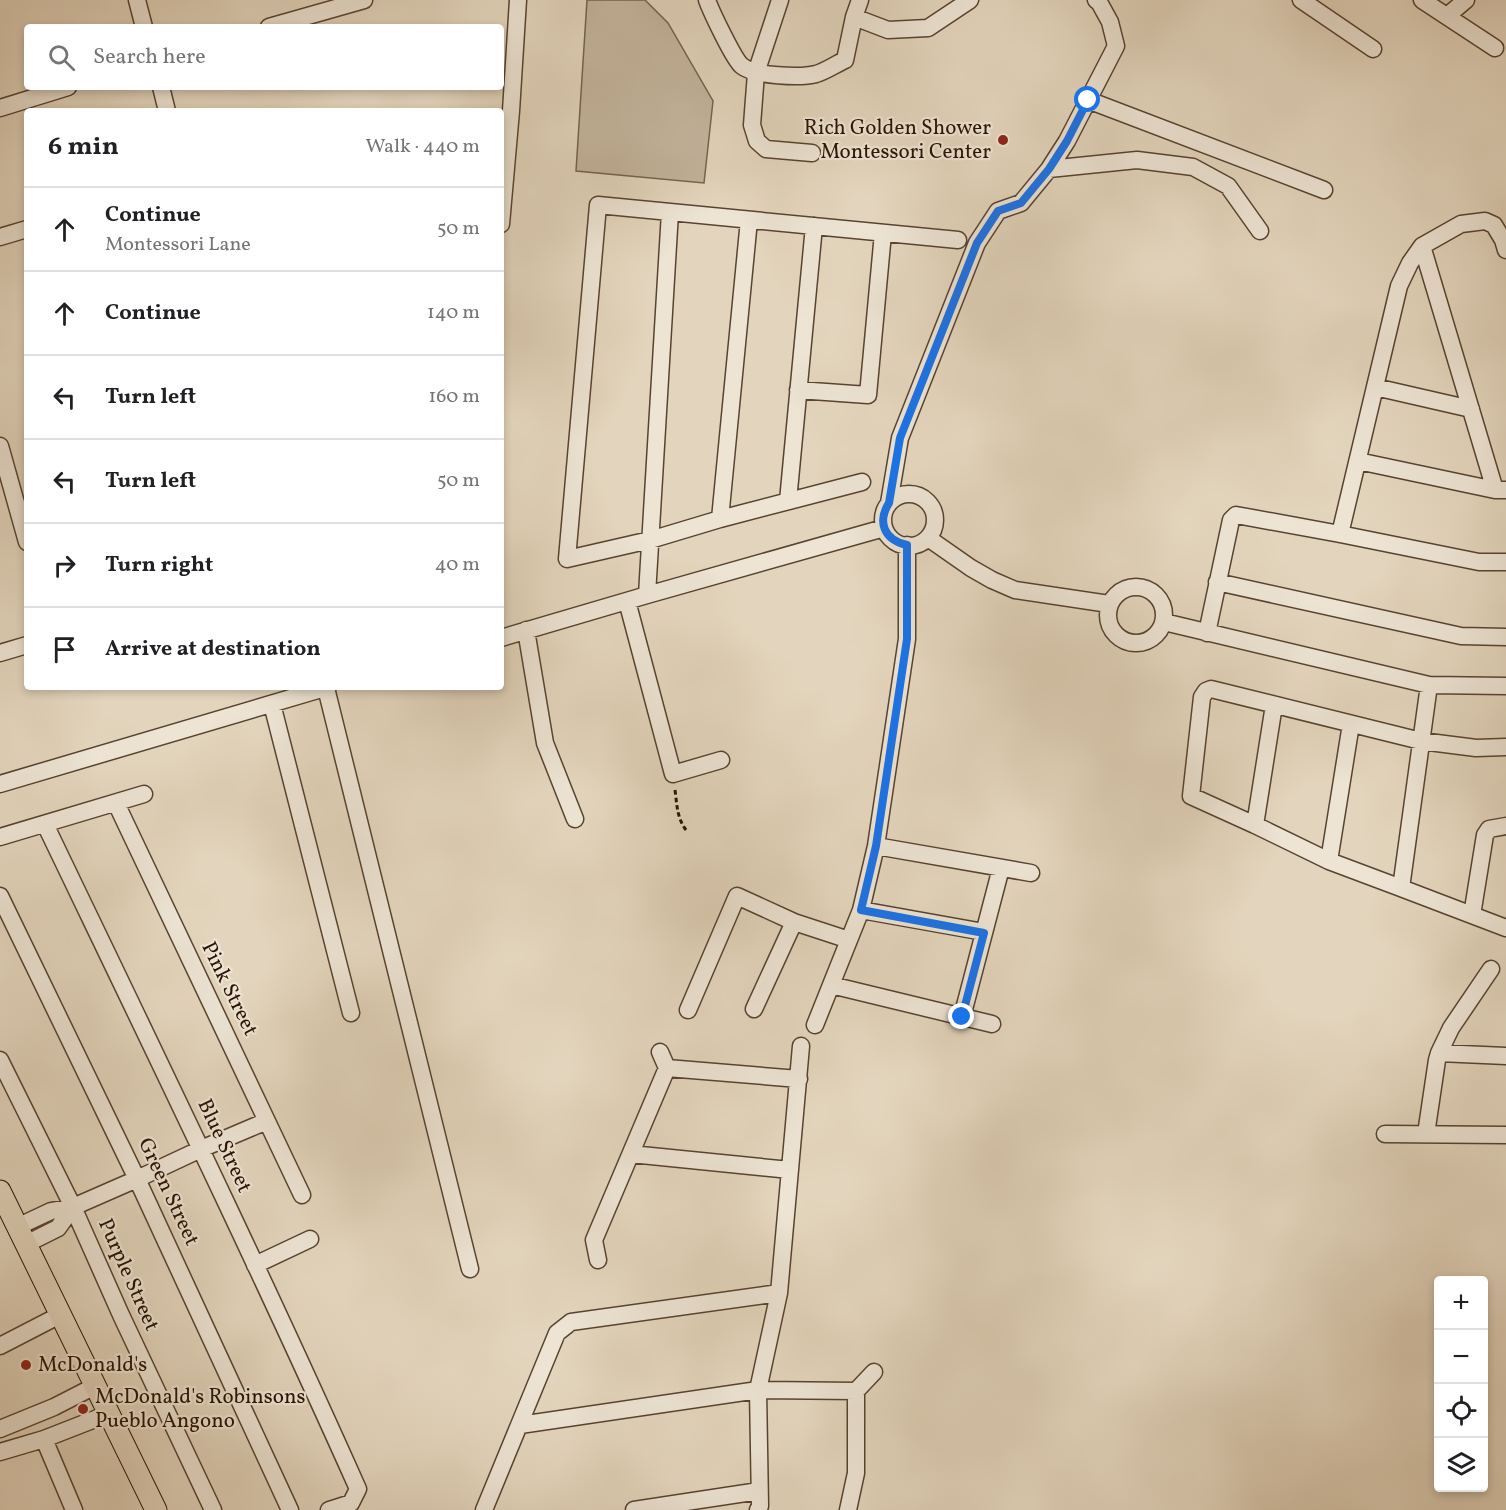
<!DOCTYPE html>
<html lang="en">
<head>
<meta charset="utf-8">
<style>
  :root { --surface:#fff; --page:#f2f2f2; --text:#202124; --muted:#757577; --line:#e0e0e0 }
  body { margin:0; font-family:Vollkorn,serif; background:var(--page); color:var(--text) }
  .controls { position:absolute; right:18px; bottom:18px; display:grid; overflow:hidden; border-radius:6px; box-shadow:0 3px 9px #0003 }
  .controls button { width:54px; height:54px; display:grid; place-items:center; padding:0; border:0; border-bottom:2px solid var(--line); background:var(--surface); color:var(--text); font:30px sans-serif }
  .stop { position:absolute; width:18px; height:18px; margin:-14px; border:4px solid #1a73e8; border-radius:50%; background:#fff }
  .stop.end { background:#1a73e8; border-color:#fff; box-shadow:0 2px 6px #0008 }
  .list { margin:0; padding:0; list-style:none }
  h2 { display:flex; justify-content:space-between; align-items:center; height:78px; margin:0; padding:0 24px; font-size:26px }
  h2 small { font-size:20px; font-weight:400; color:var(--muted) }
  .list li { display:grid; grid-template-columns:39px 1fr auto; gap:18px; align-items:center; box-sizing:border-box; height:84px; padding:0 24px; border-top:2px solid var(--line) }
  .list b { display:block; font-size:22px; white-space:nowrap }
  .list p { margin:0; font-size:20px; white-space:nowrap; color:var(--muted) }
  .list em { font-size:20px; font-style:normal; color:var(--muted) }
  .icon { flex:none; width:33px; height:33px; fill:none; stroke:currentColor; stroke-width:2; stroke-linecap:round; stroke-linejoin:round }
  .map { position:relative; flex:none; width:1506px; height:1510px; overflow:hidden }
  .search { position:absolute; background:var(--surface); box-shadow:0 3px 9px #0003; left:24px; top:24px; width:480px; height:66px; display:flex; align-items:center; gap:15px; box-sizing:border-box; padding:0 21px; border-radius:6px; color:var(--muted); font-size:22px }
  .panel { position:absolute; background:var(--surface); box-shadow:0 3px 9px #0003; left:24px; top:108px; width:480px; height:582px; border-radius:6px }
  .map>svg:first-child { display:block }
  .green { fill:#c3b49d; stroke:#76634f; stroke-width:1.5 }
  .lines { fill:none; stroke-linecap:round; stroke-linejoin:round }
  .minor-casing { stroke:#584330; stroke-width:19 }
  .major-casing { stroke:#291201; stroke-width:23 }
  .path { stroke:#291201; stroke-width:3; stroke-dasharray:4.5 3; stroke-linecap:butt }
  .minor { stroke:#ede4d4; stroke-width:16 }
  .major { stroke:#e3d5bd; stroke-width:21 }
  .route { stroke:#1a73e8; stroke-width:8 }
  .poi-dot { fill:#8f2418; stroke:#ede4d4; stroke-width:2 }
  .labels { text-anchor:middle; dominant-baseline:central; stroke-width:4.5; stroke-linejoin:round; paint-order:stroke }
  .poi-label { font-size:21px; fill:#291201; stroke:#ede4d4; text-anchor:start }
  .street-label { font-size:21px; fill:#291201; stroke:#ede4d4 }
</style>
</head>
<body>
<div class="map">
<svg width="1506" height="1510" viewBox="0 0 1506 1510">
  <rect width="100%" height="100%" fill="#e3d5bd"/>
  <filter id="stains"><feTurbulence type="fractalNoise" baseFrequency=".00333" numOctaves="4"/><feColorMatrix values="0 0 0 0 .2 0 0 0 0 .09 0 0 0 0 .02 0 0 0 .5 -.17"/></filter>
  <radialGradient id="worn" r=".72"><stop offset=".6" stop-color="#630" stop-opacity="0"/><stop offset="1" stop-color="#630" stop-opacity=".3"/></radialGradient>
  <!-- green -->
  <path class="green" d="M587 0H645L668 23 713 101 704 183 576 171Z"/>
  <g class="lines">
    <!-- minor casing -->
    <g class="minor-casing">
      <path id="minor" d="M137 0 144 27
        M707 0C711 11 734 60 742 66 754 76 801 78 816 74 826 71 836 64 845 60L854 17 860 0
        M780 0 756 73 752 125 757 141 766 149 812 153
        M1301 0 1373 49
        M1422 0 1495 48
        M1447 16 1466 0
        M854 17 888 30 928 28 970 0
        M269 27 364 0
        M161 87 167 111
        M1088 100 1324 190
        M0 108 68 87
        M1049 169 1137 160 1193 167 1228 186 1260 231
        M501 224 511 111 518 0
        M0 237 27 229
        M1422 246 1495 490H1506
        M1375 387 1471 409
        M798 390 868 395 883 233
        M0 446 27 542
        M1358 461 1495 490
        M862 482 720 519 650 540 567 559 598 205 958 240
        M883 520a26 26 0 1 1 52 0a26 26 0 1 1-52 0Z
        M788 501 814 226
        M889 503 900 438 977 243 998 211 1021 203 1049 169 1067 141 1116 46 1110 22 1099 2 1096 0
        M720 519 749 220
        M1340 534 1399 286 1410 263 1422 246 1461 224 1485 221 1494 225 1503 240 1506 250
        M928 538 971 568 992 580 1015 590 1109 604
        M1217 582 1461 636 1506 637
        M1108 615a28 28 0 1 1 56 0a28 28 0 1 1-56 0Z
        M647 595 670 212
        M627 601 673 774 721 760
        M1164 622 1429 685 1506 686
        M526 630 545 743 575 819
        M1207 633 1231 520 1236 515 1340 534 1479 562H1506
        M501 638 647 595 884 528
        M0 653 27 645
        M1429 685 1401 888 1506 928
        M326 688 470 1269
        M272 704 351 1013
        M0 784 328 687
        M116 803 302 1195
        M45 824C151 1045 258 1265 358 1489L351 1503 329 1510
        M1255 825 1274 705
        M0 837 144 794
        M876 846 1031 873
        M1329 861 1351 724
        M1401 888 1329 861 1255 825 1191 796 1202 697 1206 691 1211 689 1421 741 1476 748 1506 747
        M0 896 137 1179 290 1510
        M861 910 984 932
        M1472 915 1485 835 1489 829 1506 826
        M831 985 992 1024
        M754 1009 794 922
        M688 1010 737 896 794 922 849 940
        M962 1017 1001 868
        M815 1025 861 910 876 846 907 639V545
        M1439 1053 1451 1028 1491 969
        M0 1060 73 1207 121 1315 213 1510
        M667 1068 799 1079
        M1385 1134 1506 1135
        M1426 1134 1437 1060 1439 1053 1506 1056
        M631 1154 790 1170
        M17 1227 51 1211 73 1207 137 1179 201 1149 267 1121
        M26 1244 58 1228 73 1207
        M598 1260 594 1240 667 1068 660 1052
        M255 1265 310 1239
        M0 1346 60 1315
        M520 1425 758 1390 856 1391
        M0 1429 54 1407 95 1386
        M44 1439 74 1510
        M0 1452 44 1439 108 1414
        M484 1510 557 1333 571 1322 779 1293
        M634 1510 759 1491
        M758 1510 760 1506 758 1390 779 1293 801 1046
        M848 1510 856 1473V1391L874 1372"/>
    </g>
    <!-- major casing -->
    <g class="major-casing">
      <path id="major" d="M0 1191 156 1510"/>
    </g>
    <!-- path -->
    <path class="path" d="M675 790C677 805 677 818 686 830"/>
    <!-- minor -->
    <use href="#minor" class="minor"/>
    <!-- major -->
    <use href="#major" class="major"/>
  </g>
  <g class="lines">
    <!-- route -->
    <path class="route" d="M962 1017 984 933 861 910 876 846 907 639V545C884 540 877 522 889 503L900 438 977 243 998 211 1021 203 1049 169 1067 141 1088 100"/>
  </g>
  <!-- markers -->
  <g class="poi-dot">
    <circle cx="1003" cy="140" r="6"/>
    <circle cx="26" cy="1365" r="6"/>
    <circle cx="83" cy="1409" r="6"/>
  </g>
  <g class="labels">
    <!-- poi labels -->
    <g class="poi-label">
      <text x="991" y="128" text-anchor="end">Rich Golden Shower<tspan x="991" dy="24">Montessori Center</tspan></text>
      <text x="38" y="1365">McDonald's</text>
      <text x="95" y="1397">McDonald's Robinsons<tspan x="95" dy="24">Pueblo Angono</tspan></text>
    </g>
    <!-- street labels -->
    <g class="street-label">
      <text transform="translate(229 989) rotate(64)">Pink Street</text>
      <text transform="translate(224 1146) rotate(65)">Blue Street</text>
      <text transform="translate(168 1192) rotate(65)">Green Street</text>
      <text transform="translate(128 1275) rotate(66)">Purple Street</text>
    </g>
  </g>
  <rect width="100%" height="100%" filter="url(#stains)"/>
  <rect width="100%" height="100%" fill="url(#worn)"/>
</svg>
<div class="controls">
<button>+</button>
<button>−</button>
<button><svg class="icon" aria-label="locate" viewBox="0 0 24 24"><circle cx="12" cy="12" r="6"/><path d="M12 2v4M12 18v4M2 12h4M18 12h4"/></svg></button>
<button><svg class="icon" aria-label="layers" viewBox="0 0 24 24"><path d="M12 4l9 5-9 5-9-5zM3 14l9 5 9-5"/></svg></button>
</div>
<div class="stop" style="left:1088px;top:100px"></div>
<div class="stop end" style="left:962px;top:1017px"></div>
<div class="search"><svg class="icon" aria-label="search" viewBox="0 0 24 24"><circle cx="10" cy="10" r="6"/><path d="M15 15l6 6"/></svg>Search here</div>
<section class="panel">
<h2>6 min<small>Walk · 440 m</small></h2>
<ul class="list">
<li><svg class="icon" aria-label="ahead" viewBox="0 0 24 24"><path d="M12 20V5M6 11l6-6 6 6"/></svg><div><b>Continue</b><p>Montessori Lane</p></div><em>50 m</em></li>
<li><svg class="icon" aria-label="ahead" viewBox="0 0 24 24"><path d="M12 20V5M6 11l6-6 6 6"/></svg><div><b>Continue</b></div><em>140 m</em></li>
<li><svg class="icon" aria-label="left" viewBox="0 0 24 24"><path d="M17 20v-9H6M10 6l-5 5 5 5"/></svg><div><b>Turn left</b></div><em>160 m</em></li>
<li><svg class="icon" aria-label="left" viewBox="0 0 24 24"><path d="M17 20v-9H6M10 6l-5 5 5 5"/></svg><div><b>Turn left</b></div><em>50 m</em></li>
<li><svg class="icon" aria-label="right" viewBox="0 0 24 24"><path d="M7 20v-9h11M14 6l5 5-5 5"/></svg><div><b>Turn right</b></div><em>40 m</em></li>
<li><svg class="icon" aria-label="arrive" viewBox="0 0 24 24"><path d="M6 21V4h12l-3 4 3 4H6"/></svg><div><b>Arrive at destination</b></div></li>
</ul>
</section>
</div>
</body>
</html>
